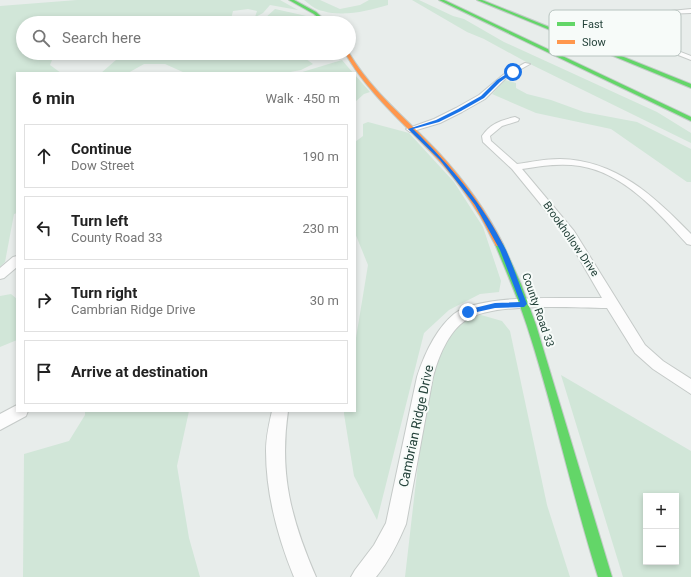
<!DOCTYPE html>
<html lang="en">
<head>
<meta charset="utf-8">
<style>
  :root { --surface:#fff; --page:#f2f2f2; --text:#222; --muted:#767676; --line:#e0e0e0 }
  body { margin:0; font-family:Roboto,sans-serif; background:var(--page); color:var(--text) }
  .controls { position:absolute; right:12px; bottom:12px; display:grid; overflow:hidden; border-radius:0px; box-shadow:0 2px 6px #0003 }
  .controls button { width:36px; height:36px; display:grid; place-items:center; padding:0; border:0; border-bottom:1px solid var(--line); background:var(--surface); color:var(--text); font:20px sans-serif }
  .stop { position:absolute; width:12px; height:12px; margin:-9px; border:3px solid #1a73e8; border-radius:50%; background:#fff }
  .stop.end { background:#1a73e8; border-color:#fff; box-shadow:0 1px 4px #0008 }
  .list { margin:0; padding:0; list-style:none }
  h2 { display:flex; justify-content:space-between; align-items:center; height:52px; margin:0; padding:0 16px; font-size:17px }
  h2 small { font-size:13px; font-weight:400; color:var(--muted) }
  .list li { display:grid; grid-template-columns:26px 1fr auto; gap:12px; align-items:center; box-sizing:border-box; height:64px; margin:0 8px 8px; padding:0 8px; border:1px solid var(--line); border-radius:0px }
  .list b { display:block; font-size:15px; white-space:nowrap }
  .list p { margin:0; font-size:13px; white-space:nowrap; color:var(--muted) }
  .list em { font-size:13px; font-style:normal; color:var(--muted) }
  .icon { flex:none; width:22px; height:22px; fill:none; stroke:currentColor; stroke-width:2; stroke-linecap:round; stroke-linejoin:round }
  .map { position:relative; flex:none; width:691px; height:577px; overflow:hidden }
  .search { position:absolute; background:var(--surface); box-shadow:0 2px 6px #0003; left:16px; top:16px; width:340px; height:44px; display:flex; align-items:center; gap:10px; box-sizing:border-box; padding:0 14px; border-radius:22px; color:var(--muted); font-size:15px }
  .panel { position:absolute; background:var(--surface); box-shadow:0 2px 6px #0003; left:16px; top:72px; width:340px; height:340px; border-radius:0px }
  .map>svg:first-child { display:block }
  .green { fill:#d1e6d8; fill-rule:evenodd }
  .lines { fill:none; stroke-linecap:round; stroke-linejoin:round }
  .street-casing { stroke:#c5cac8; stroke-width:2 }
  .fast-casing { stroke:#c3cbc8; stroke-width:2 }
  .slow-casing { stroke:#c3cbc8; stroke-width:2 }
  .street { fill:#fcfcfc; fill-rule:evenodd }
  .fast { fill:#63d668; fill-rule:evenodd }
  .slow { fill:#ff974d; fill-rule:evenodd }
  .route { fill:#1a73e8 }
  .labels { text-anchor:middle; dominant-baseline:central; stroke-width:4; stroke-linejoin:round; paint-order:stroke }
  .street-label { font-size:11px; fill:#24423a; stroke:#f7fbf9 }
  .near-street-label { font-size:13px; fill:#24423a; stroke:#f7fbf9 }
  .key { fill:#f7fbf9; stroke:#b8c4c0; stroke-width:1 }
  .key-label { font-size:11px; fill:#24423a }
</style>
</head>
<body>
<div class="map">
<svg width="691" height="577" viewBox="0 0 691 577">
  <rect width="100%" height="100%" fill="#e8edeb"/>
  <!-- green -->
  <path class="green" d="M77 0H280L298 10 270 5 263 13 250 20H248L255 17 257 11 248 9 233 11 231 19 245 23H23V53H72L52 60 50 65 61 73H17V213L14 214 5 262 0 267V6Z
    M304 0H320L340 9 360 5 369 0H388V5C368 11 343 17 323 11 316 10 309 4 304 0Z
    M412 0H419L453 16 464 19 504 42 657 112 691 133V143L528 63 484 39 467 32Z
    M275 9 311 17 282 20 284 23H248L264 19Z
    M124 53H302V56L313 64 301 70 285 73H185L165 64H144L128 73H101Z
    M342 60 353 73H299Z
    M355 75 370 92 364 94 355 102Z
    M505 80 516 83V88L527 94 551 100 584 112 637 122 691 149V182H687L611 129 536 113 492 94Z
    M368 122 409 133 454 182 483 227 501 281 499 292 480 294 449 310 424 333 377 520 354 476 344 414V411H355V344L368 265 355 233V142L363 136V124Z
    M11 294 17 299V340L0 347V296Z
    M481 315 502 321 510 331 547 505 570 577H405L428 377 448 339 460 324 472 316Z
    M561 375 691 451V577H623ZM646 496H676V562H646Z
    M85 411H189L177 466 189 538 200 577H23L24 454 69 441 85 415Z"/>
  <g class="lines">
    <!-- street casing -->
    <g class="street-casing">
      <path id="street" d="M691 9V13L664 14 636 32 639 36 691 56V60L635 38 630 31 661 12Z
        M525 63 530 64 507 77 485 99 462 112 440 123 410 132 406 129 434 119 456 108 479 95 503 75Z
        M515 117 519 119 518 121 502 126 490 136 491 141 517 164C531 162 545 159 560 159 616 160 654 196 691 234V245L687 244C658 212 624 173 580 166 560 163 541 166 522 169L574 231 645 345 663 361 691 379V394L653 369 635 353 607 308C572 308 494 302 466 320 448 332 438 358 433 377L406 524C398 543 389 561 376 577H351L355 570 374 545 386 523 417 377C424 355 436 329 454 314 481 293 567 299 602 298L565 234 512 169 483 142 482 136C490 124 501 120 515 117Z
        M17 256V267L4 278 0 279V268L13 257Z
        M17 405V411H28L26 416 0 430V414Z
        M272 411H288C279 474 291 519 316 577H294C278 538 266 494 266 451 266 437 269 424 272 411Z"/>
    </g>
    <!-- fast casing -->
    <g class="fast-casing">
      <path id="fast" d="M289 0H294L316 12 328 23H324L314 14Z
        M439 0H444L691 117V121Z
        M477 0H482L691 84V88Z
        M499 241 503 244 521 284 536 325 612 577H598C572 494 554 409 527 326 518 298 506 271 495 244Z"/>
    </g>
    <!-- slow casing -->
    <g class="slow-casing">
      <path id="slow" d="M345 53H349C374 94 406 118 438 152 464 180 486 210 503 244L502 246H496C490 236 486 226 480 216 469 198 457 181 443 165 409 127 370 97 345 53Z"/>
    </g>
    <!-- street -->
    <use href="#street" class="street"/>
    <!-- fast -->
    <use href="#fast" class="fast"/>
    <!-- slow -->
    <use href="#slow" class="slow"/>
  </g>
  <!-- route -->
  <path class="route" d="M511 71 514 72 500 82 484 98 461 111 439 122 413 129C450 165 483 204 506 250 514 268 520 287 527 304L524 307 495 308 468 314 465 312 466 310 495 303 520 302 500 250 475 205 440 160 408 129 436 120 458 109 481 96 497 80Z"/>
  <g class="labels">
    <!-- street labels -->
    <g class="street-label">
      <text transform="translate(571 239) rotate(55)">Brookhollow Drive</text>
      <text transform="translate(538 310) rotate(71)">County Road 33</text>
    </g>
    <!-- near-street labels -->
    <g class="near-street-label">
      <text transform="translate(416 426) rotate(-78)">Cambrian Ridge Drive</text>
    </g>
  </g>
  <!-- legend -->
  <rect x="549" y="10" width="132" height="46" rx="6" class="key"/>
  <rect x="557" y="22" width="18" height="4" fill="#63d668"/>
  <rect x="557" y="40" width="18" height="4" fill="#ff974d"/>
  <g class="key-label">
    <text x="582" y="28">Fast</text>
    <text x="582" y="46">Slow</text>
  </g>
</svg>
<div class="controls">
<button>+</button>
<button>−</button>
</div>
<div class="stop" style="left:513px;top:72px"></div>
<div class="stop end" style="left:468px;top:312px"></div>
<div class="search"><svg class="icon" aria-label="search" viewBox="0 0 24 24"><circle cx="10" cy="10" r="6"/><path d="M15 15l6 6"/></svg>Search here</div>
<section class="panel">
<h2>6 min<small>Walk · 450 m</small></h2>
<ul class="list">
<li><svg class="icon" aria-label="ahead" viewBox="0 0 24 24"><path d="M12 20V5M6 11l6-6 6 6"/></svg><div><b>Continue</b><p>Dow Street</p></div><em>190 m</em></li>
<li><svg class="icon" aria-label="left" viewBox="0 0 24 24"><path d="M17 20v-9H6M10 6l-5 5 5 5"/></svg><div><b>Turn left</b><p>County Road 33</p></div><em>230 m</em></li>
<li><svg class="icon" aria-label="right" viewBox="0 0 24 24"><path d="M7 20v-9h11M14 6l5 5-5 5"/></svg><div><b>Turn right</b><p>Cambrian Ridge Drive</p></div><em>30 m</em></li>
<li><svg class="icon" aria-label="arrive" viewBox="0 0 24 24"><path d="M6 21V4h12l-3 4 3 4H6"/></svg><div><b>Arrive at destination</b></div></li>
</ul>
</section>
</div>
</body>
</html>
